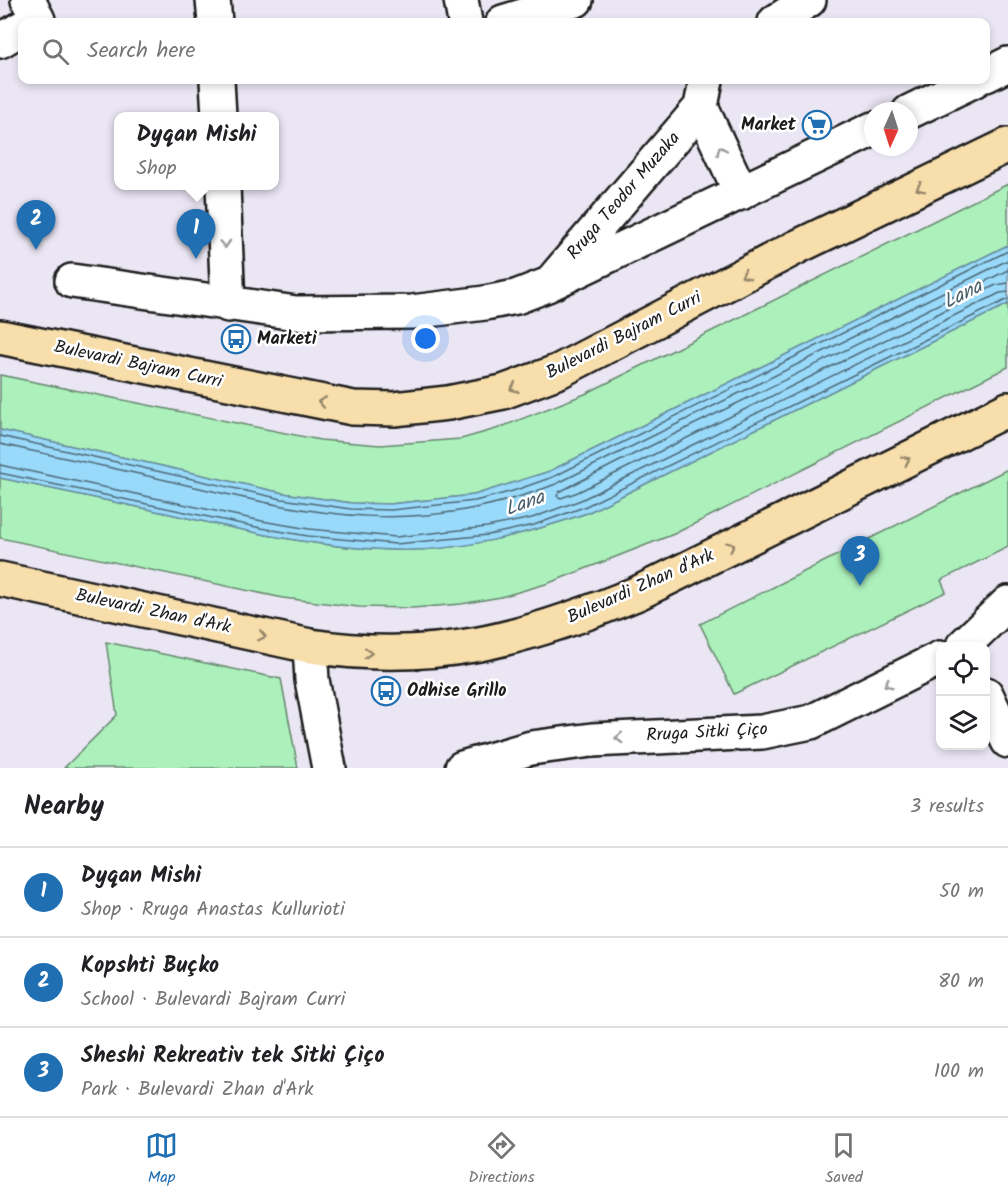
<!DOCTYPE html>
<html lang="en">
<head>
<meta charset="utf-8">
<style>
  :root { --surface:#fff; --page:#f6f6f6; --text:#202124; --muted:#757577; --line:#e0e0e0; --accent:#1f6fb2 }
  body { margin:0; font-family:Kalam,sans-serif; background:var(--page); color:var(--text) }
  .controls { position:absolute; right:18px; bottom:18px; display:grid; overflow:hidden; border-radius:12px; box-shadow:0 3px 9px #0003 }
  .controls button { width:54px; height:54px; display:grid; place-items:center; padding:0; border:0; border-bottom:2px solid var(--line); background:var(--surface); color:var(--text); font:30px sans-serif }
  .compass { position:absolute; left:864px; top:102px; width:54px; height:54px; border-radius:50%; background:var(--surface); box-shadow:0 3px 9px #0003; rotate:183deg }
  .you { position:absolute; left:426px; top:339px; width:21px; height:21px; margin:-15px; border:4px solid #fff; border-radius:50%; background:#1a73e8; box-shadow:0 0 0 9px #1a73e833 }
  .badge { display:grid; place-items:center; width:39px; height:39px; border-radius:50%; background:var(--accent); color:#fff; font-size:20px; font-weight:700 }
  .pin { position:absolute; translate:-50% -50px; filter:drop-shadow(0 2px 3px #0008) }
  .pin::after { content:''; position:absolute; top:32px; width:21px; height:18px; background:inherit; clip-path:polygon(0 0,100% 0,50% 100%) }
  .popup { position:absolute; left:114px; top:112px; width:165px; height:78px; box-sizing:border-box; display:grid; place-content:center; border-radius:12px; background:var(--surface); filter:drop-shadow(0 2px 4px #0005); font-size:20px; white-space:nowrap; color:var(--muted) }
  .popup b { font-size:22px; color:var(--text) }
  .popup::after { content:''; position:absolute; left:50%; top:100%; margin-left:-12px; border:12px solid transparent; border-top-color:var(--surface) }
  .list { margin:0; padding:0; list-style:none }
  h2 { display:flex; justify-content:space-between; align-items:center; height:78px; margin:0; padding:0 24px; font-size:26px }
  h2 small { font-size:20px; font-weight:400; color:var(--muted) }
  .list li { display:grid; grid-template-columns:39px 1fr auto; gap:18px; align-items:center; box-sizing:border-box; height:90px; padding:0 24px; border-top:2px solid var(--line) }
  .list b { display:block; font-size:22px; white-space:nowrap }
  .list p { margin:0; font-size:20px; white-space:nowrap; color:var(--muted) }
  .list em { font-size:20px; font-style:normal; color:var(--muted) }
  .icon { flex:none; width:33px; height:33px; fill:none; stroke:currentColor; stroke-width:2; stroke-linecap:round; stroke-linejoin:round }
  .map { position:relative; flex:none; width:1008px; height:768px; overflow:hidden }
  .search { position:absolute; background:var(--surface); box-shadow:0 3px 9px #0003; left:18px; right:18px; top:18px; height:66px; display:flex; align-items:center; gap:15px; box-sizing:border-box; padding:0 21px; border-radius:12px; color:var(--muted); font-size:22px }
  .sheet { height:348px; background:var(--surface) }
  nav { display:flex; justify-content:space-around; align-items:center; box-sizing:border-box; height:84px; border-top:2px solid var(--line); background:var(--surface); font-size:16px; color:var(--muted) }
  nav a { display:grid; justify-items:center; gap:3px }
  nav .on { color:var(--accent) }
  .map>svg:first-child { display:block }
  .green { fill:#acf1bc; stroke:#64866c; stroke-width:1.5 }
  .water { fill:#99d9fa; stroke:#678da1; stroke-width:1.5 }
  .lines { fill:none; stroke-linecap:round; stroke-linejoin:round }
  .shore { stroke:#4e6875; stroke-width:1.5 }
  .minor-casing { stroke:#1c1c1c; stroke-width:38 }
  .major-casing { stroke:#1c1c1c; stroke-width:38 }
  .minor { stroke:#fff; stroke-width:33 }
  .major { stroke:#f8deab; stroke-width:33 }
  .oneway { stroke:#999 }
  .oneway2 { stroke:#95876b }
  .labels { text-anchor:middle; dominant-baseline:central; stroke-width:5; stroke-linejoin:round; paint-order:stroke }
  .poi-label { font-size:18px; font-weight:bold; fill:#1c1c1c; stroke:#fff; text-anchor:start }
  .street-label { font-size:18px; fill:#1c1c1c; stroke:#fff }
  .water-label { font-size:20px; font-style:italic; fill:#485e6a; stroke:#fff }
</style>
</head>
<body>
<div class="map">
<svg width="1008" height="768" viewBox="0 0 1008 768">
  <rect width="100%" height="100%" fill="#ebe6f4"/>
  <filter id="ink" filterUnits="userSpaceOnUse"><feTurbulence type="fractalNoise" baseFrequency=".0167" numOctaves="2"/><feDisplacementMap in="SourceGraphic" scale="12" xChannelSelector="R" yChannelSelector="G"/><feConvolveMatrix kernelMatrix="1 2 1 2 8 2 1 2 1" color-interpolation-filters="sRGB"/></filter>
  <g filter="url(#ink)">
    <!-- green -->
    <path class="green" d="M1008 184V245L550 471 474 495 390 504 352 503 283 493 0 430V375L320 440 380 445 461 439 496 429 585 394Z
      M1008 304V367L674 534 549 583 501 597 461 604 413 608 359 607 283 598 0 538V478C51 489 102 499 152 510 232 528 313 548 395 550 460 552 526 534 587 513Z
      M1008 469V547L941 580 946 592 734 694 700 624Z
      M106 642 281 679 298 768H64L117 715Z"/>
    <!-- water -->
    <path class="water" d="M1008 245V304L587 513C526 534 460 552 395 550 313 548 232 528 152 510 102 499 51 489 0 478V430L283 493 352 503 390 504 474 495 550 471Z"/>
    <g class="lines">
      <!-- shore -->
      <path class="shore" d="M1008 270 622 460 559 492 557 496 561 498 578 492 996 285 1008 283
        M0 436 282 499 351 509 391 510 475 501 513 491 553 477 1008 251
        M0 444C59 457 119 469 178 483 319 516 415 538 556 484L1008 260
        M0 465 262 521 309 529 396 537 487 527 532 518 581 500 1000 293 1008 292
        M0 473 261 528 308 536 396 544 488 535 534 525 584 507 1008 299"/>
      <!-- minor casing -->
      <g class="minor-casing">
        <path id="minor" d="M28 0 38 20 33 22
          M213 0 215 22
          M461 0 465 22
          M503 22 576 0
          M775 22 809 0
          M0 41 22 28
          M986 75 1008 64
          M217 80 219 116
          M706 80 701 107 741 193
          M909 112 975 80
          M223 186 228 305
          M556 276 701 107
          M72 281 296 313 412 312 485 303 516 297 547 285 873 129
          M310 646 312 680 329 768
          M963 646 1008 603
          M986 694 1008 741
          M462 768 531 748 592 740 762 732 811 722 940 658"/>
      </g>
      <!-- major casing -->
      <g class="major-casing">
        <path id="major" d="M0 337 353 408 394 409 448 403 503 392 559 371 797 247 1008 145
          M0 579 310 646C434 665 524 640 638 593L1008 409"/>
      </g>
      <!-- minor -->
      <use href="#minor" class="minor"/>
      <!-- major -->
      <use href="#major" class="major"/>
    </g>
    <!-- one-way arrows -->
    <defs><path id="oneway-chevron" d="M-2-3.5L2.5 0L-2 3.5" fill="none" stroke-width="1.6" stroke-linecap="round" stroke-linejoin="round" transform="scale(1.5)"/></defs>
    <g class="oneway">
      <use href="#oneway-chevron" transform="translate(721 150) rotate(-115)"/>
      <use href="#oneway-chevron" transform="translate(225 244) rotate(87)"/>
      <use href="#oneway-chevron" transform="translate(888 684) rotate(154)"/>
      <use href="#oneway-chevron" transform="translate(619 738) rotate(177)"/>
    </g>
    <g class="oneway2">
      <use href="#oneway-chevron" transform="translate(920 188) rotate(154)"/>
      <use href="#oneway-chevron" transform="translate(745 275) rotate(153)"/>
      <use href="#oneway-chevron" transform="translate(514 388) rotate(160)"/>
      <use href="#oneway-chevron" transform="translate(322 402) rotate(-170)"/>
      <use href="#oneway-chevron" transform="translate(906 460) rotate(-26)"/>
      <use href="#oneway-chevron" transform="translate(731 546) rotate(-26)"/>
      <use href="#oneway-chevron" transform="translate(262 636) rotate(12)"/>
      <use href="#oneway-chevron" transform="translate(368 653) rotate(3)"/>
    </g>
  </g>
  <!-- icons -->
  <defs>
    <g id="supermarket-ring" transform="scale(1.5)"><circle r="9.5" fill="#fff" stroke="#1f6fb2" stroke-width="1.5"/><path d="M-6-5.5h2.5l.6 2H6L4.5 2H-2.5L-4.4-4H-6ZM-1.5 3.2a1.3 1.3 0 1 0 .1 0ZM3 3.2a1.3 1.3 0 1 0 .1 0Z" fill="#1f6fb2"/></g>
    <g id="bus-ring" transform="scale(1.5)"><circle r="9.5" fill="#fff" stroke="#1f6fb2" stroke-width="1.5"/><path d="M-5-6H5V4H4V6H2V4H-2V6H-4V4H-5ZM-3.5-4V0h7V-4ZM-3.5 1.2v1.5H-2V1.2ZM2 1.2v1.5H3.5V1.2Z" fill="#1f6fb2"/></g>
  </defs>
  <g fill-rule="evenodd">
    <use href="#supermarket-ring" x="817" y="125"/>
    <use href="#bus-ring" x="236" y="339"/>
    <use href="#bus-ring" x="386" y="691"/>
  </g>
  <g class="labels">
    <!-- poi labels -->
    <g class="poi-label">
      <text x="796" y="125" text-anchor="end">Market</text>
      <text x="257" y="339">Marketi</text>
      <text x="407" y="691">Odhise Grillo</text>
    </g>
    <!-- street labels -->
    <g class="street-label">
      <text transform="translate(624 196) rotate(-49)">Rruga Teodor Muzaka</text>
      <text transform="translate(624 336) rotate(-27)">Bulevardi Bajram Curri</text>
      <text transform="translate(138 365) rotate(12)">Bulevardi Bajram Curri</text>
      <text transform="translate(641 587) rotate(-24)">Bulevardi Zhan d'Ark</text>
      <text transform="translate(153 612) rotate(12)">Bulevardi Zhan d'Ark</text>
      <text transform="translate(707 733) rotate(-3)">Rruga Sitki Çiço</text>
    </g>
    <!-- water labels -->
    <g class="water-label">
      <text transform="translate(963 295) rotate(-27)">Lana</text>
      <text transform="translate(525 504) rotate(-20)">Lana</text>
    </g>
  </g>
</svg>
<div class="controls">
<button><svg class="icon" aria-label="locate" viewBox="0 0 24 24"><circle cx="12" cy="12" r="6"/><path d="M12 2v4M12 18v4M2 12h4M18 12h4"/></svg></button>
<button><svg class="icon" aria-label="layers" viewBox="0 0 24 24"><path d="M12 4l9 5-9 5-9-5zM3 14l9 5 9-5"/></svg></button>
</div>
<svg class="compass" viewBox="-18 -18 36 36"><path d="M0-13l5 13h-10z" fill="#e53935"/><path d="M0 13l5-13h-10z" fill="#757577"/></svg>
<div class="you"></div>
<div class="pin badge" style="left:196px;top:259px">1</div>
<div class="popup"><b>Dyqan Mishi</b>Shop</div>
<div class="pin badge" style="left:36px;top:250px">2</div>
<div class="pin badge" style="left:860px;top:586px">3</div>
<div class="search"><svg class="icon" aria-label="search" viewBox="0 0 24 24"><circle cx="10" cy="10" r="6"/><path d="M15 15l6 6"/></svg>Search here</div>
</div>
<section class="sheet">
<h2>Nearby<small>3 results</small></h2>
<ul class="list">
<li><span class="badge">1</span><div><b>Dyqan Mishi</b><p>Shop · Rruga Anastas Kullurioti</p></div><em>50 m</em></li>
<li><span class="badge">2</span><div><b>Kopshti Buçko</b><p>School · Bulevardi Bajram Curri</p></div><em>80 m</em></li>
<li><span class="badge">3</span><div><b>Sheshi Rekreativ tek Sitki Çiço</b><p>Park · Bulevardi Zhan d'Ark</p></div><em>100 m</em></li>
</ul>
</section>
<nav>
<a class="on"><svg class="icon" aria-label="map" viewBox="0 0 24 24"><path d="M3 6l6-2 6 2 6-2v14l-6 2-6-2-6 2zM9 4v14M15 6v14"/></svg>Map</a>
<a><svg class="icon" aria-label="directions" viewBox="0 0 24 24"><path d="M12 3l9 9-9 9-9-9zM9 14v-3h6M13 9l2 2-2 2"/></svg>Directions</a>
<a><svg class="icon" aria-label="saved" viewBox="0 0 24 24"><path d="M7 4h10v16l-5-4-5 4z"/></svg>Saved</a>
</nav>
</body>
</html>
